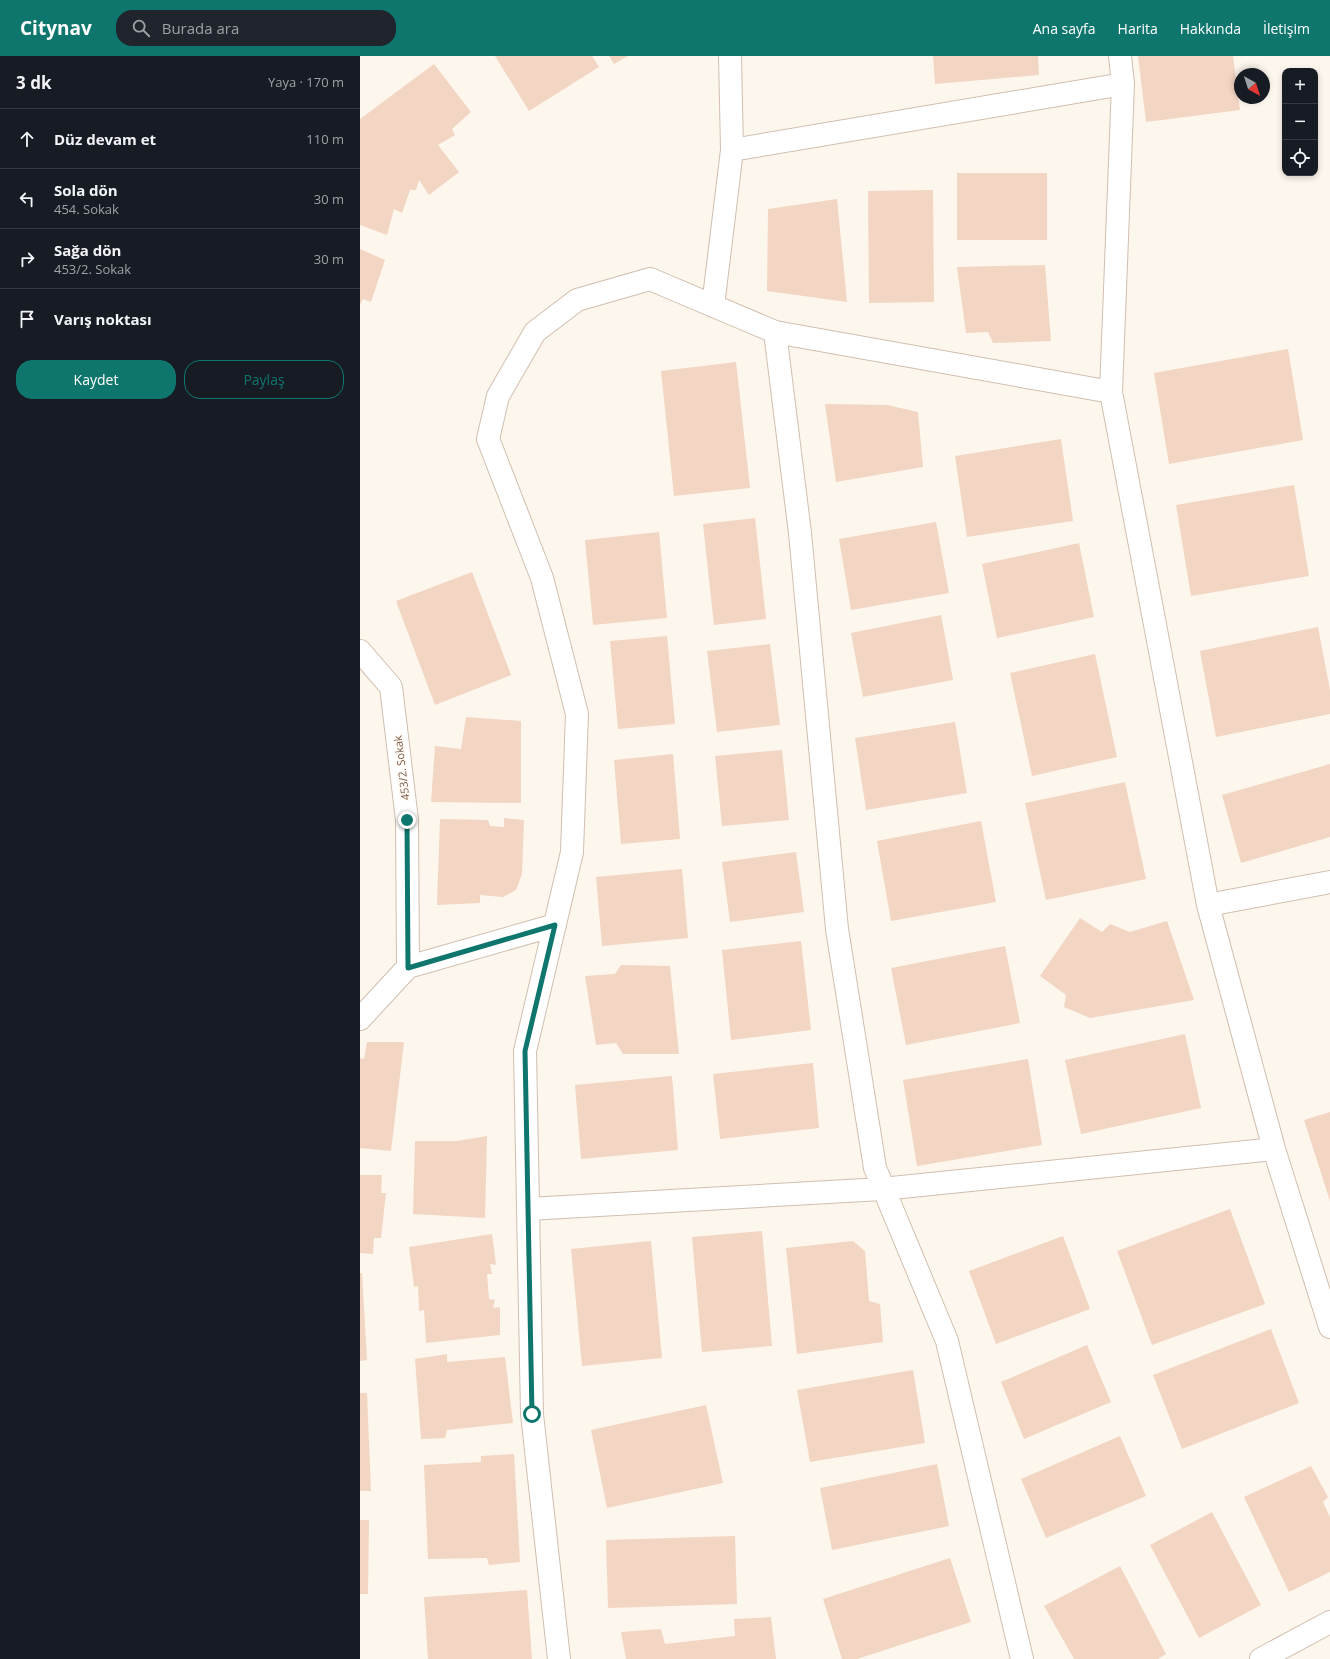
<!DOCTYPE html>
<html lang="tr">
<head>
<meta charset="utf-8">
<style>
  :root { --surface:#171b24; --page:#20242c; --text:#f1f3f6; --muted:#9ea1a6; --line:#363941; --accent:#0f766e }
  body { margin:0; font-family:"Open Sans",sans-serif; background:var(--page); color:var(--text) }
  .controls { position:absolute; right:12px; top:12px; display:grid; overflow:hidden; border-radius:8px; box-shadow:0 2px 6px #0003 }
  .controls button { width:36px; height:36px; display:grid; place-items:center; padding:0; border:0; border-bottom:1px solid var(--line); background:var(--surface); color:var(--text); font:20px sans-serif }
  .compass { position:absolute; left:874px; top:12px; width:36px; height:36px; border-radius:50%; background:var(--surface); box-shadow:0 2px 6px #0003; rotate:141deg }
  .stop { position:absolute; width:12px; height:12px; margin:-9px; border:3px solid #0f766e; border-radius:50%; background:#fff }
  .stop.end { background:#0f766e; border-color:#fff; box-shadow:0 1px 4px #0008 }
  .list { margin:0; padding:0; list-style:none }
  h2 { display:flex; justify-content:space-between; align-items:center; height:52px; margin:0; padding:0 16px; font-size:17px }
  h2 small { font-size:13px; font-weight:400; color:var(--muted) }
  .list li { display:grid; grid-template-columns:26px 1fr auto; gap:12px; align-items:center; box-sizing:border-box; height:60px; padding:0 16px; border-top:1px solid var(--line) }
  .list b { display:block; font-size:15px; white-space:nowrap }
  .list p { margin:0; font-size:13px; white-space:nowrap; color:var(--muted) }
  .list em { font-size:13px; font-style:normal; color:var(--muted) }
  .actions { display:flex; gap:8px; padding:12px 16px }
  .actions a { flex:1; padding:9px 0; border:1px solid var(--accent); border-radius:16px; text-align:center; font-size:14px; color:var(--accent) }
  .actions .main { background:var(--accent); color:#fff }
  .icon { flex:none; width:22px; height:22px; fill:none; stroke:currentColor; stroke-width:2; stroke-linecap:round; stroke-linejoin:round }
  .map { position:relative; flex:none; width:970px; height:1603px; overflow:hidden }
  header { display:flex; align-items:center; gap:24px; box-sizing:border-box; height:56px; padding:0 20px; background:var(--accent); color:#fff }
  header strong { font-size:19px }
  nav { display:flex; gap:22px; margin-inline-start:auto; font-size:14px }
  .search { width:280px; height:36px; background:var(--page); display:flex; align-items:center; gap:10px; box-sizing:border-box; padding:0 14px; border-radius:16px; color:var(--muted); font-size:15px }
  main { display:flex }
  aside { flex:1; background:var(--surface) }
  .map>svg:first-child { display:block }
  .building { fill:#f3d5c3 }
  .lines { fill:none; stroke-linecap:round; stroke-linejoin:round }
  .minor-casing { stroke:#d1beb0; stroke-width:24 }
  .minor { stroke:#fff; stroke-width:22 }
  .route { stroke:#0f766e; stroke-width:5 }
  .labels { text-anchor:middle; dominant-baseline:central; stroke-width:3; stroke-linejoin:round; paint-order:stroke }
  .street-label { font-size:11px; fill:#7a5c4d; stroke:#fffaf3 }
</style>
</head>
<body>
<header>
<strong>Citynav</strong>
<div class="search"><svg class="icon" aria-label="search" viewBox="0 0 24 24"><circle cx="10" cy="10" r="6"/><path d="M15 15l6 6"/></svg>Burada ara</div>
<nav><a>Ana sayfa</a><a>Harita</a><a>Hakkında</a><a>İletişim</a></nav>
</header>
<main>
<aside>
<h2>3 dk<small>Yaya · 170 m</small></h2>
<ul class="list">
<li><svg class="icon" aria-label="ahead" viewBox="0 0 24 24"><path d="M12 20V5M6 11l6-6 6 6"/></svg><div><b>Düz devam et</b></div><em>110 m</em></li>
<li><svg class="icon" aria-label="left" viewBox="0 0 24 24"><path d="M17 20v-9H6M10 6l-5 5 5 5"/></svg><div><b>Sola dön</b><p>454. Sokak</p></div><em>30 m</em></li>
<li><svg class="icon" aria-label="right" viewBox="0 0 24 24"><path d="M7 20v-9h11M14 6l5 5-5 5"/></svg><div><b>Sağa dön</b><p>453/2. Sokak</p></div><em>30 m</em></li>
<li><svg class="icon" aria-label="arrive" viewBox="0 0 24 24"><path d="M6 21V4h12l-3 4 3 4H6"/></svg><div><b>Varış noktası</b></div></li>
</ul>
<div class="actions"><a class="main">Kaydet</a><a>Paylaş</a></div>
</aside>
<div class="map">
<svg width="970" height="1603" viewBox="0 0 970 1603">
  <rect width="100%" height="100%" fill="#fdf6ec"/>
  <!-- building -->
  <path class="building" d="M135 0H232L239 11 169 55Z
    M249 0H268L254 8Z
    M573 0H678L679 19 575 28Z
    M778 0H873L880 54 786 66Z
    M74 8 111 56 92 73 95 79 78 89 99 116 69 139 59 124 56 134H50L42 157 34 153 27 179 0 169V63Z
    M597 117H687V184H597Z
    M573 134 574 246 509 247 508 135Z
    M477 143 487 246 407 235 408 153Z
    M0 193 25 204 11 246 3 243 0 249Z
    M685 209 691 285 633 287 628 276 606 277 597 211Z
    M928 293 943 384 809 408 794 317Z
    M376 306 390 432 314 440 301 315Z
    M465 348 527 349 558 356 563 411 476 426Z
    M701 383 713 465 607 481 595 400Z
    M934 429 949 520 831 540 816 449Z
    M395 462 406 563 354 569 343 468Z
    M576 466 589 537 491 554 479 483Z
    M299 476 307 562 233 569 225 484Z
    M719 487 734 561 637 582 622 508Z
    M112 516 151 619 75 649 36 545Z
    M581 559 593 624 503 641 491 577Z
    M958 571 970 634V658L856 681 840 595Z
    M307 580 315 668 258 673 250 585Z
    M410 588 420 669 357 676 347 595Z
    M735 598 757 701 672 720 650 617Z
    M106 661 161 665V747L71 746 75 690 101 693Z
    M595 666 607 737 506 754 495 682Z
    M422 694 429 764 362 770 355 700Z
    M313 698 320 783 261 788 254 704Z
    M970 708V781L881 807 862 739Z
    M765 726 786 823 686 844 665 747Z
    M144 762 164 764 162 818 156 834 143 841 120 839V847L77 849 80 763 128 764 130 770 144 771Z
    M621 765 636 846 531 865 517 785Z
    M436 796 444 856 370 866 362 806Z
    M322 813 328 882 242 890 236 821Z
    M720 862 742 876 750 868 770 876 807 865 834 944 730 962 704 951 706 939 680 920Z
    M441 885 451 974 371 984 362 894Z
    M645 890 660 967 546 989 531 912Z
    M261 909 310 910 319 998H263L256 987 236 989 225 920 255 918Z
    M825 978 841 1052 721 1078 705 1004Z
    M7 986H44L31 1095 0 1092V1002L4 1003Z
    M668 1003 682 1089 557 1110 543 1024Z
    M453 1007 459 1072 360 1083 353 1018Z
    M312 1020 318 1094 221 1103 215 1029Z
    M970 1056V1145L944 1064Z
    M127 1080 125 1162 53 1158 55 1085H97Z
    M0 1119H22L21 1137H26L21 1182H14L13 1198 0 1197Z
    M870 1153 905 1248 792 1289 757 1195Z
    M402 1175 412 1290 342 1296 332 1181Z
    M132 1178 136 1209 130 1208 132 1218H127L129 1243 135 1244 133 1252 140 1251V1279L66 1287 64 1254 59 1255 58 1230 54 1231 49 1191Z
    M703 1180 730 1253 636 1288 609 1215Z
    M291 1185 302 1302 222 1310 211 1193Z
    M493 1185 505 1195 509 1245 520 1248 523 1286 437 1298 426 1192Z
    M0 1217H2L7 1304 0 1305Z
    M911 1273 939 1347 822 1393 793 1319Z
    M727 1289 751 1346 664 1383 641 1326Z
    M87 1298V1306L145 1301 153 1367 87 1374 85 1382 61 1383 55 1303Z
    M553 1314 565 1387 450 1406 437 1334Z
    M0 1337H7L11 1435H0Z
    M346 1349 363 1427 247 1452 231 1374Z
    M760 1380 786 1440 686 1482 661 1423Z
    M154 1398 160 1506 129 1509 127 1502 68 1503 64 1409 121 1406V1400Z
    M577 1408 589 1470 472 1494 460 1432Z
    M951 1410 968 1441 963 1446 970 1461V1516L929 1536 884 1441Z
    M852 1456 901 1549 839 1582 790 1489Z
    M0 1464H9L8 1538H0Z
    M375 1480 377 1548 248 1552 246 1484Z
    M590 1502 611 1566 497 1603H482L463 1543Z
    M760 1510 806 1598 798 1603H714L684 1550Z
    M167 1534 172 1603H68L64 1541Z
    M411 1561 416 1603H266L261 1576 301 1573 305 1588 375 1580 374 1563Z"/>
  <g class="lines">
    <!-- minor casing -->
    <g class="minor-casing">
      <path id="minor" d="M760 0 763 28 751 336 848 849 914 1093 970 1271
        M372 94 763 28
        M353 250 372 94 370 0
        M415 276 440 477 477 873 515 1112 587 1285 662 1603
        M0 595 31 631 47 764 48 911
        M848 849 970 826
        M0 963 48 911 195 869
        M168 1153 522 1133 914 1093
        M199 1603 172 1358 165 995 212 796 217 658 182 522 128 383 138 340 175 276 217 244 290 223 415 276 751 336
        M901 1603 970 1566"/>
    </g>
    <!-- minor -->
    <use href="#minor" class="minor"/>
  </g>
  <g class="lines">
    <!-- route -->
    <path class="route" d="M47 764 48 912 195 869 165 995 172 1358"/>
  </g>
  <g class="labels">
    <!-- street labels -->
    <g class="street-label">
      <text transform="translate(41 712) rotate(-97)">453/2. Sokak</text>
    </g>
  </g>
</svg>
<div class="controls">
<button>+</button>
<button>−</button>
<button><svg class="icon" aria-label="locate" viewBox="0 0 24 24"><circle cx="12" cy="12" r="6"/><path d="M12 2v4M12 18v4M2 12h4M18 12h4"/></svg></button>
</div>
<svg class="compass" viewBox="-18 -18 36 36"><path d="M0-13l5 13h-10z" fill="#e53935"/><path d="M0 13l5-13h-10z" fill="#9ea1a6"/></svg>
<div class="stop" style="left:172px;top:1358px"></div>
<div class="stop end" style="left:47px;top:764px"></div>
</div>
</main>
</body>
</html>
